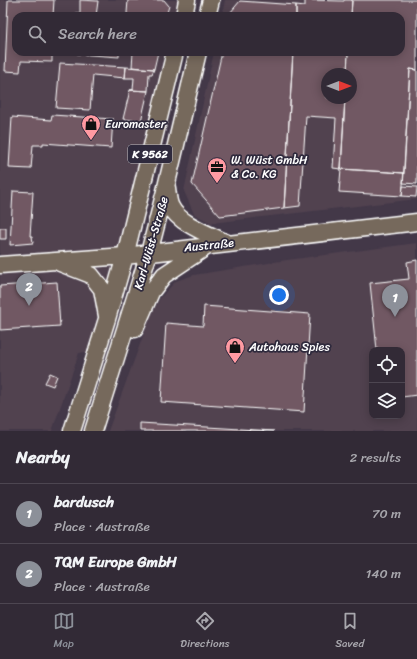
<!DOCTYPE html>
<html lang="en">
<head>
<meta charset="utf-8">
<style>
  :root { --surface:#322a36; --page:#3d3642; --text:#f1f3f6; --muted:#a8a7ad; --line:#4d4651; --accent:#8c9099 }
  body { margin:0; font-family:Sriracha,sans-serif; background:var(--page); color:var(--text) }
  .controls { position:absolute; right:12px; bottom:12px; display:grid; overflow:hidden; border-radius:8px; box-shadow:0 2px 10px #0003 }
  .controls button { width:36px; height:36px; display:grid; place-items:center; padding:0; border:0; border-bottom:1px solid var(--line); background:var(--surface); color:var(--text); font:20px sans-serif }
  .compass { position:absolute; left:321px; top:68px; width:36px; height:36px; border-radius:50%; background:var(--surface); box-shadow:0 2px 10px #0003; rotate:90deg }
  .you { position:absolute; left:279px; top:295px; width:14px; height:14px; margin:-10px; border:3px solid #fff; border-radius:50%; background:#1a73e8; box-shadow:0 0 0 6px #1a73e833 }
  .badge { display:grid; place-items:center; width:26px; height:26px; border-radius:50%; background:var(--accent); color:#fff; font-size:13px; font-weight:700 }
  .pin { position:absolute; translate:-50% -33px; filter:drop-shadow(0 1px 2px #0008) }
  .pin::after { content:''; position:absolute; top:21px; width:14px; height:12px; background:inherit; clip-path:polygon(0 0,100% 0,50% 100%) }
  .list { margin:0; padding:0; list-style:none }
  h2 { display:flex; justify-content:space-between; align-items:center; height:52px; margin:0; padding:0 16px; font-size:17px }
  h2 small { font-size:13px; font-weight:400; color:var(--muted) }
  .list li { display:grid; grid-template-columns:26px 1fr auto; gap:12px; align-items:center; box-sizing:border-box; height:60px; padding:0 16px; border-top:1px solid var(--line) }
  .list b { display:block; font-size:15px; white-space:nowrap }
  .list p { margin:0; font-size:13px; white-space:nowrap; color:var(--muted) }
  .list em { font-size:13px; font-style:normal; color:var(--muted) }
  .icon { flex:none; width:22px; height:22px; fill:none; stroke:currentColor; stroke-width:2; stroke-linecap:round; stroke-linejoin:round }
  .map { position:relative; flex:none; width:417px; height:431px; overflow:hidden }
  .search { position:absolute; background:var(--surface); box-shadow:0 2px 10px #0003; left:12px; right:12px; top:12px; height:44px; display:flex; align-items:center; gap:10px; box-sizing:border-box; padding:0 14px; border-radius:12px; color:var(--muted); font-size:15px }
  .sheet { height:172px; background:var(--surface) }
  nav { display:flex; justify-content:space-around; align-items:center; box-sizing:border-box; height:56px; border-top:1px solid var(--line); background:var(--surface); font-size:11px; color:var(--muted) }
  nav a { display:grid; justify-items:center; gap:2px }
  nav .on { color:var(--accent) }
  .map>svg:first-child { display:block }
  .built { fill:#514250; fill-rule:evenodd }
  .building { fill:#715963; stroke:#fff }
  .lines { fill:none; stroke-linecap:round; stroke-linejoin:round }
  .major-casing { stroke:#fff; stroke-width:19 }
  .major { stroke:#76695c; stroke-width:16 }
  .labels { text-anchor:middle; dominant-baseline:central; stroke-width:3.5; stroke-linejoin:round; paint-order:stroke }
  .shield { fill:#2f2a3d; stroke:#c1bfc5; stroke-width:1 }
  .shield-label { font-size:11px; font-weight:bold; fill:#fff }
  .poi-label { font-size:12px; fill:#fff; stroke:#2f2a3d; text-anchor:start }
  .street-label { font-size:12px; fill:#fff; stroke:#2f2a3d }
</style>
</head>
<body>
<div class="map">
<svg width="417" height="431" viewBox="0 0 417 431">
  <rect width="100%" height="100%" fill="#433848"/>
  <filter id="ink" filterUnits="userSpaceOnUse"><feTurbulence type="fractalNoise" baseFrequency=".025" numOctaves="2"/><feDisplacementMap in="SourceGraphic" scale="8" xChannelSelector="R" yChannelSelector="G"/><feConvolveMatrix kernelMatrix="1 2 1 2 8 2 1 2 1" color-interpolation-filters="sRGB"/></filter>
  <g filter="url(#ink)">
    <!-- built -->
    <path class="built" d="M0 0H196L193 16H16V52H184L154 178 108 348 79 353 52 431H0Z
      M225 0H417V199L211 223 194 214 184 191 214 52H401V16H222ZM327 74H351V98H327Z
      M417 243V431H108L150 317 160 298 176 281 194 275 287 260ZM372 350H402V416H372Z"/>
    <!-- building -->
    <path class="building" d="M8 0H54L53 16H16V52H52V62L21 61 20 72 5 71Z
      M80 0 98 1 96 16H76V13H80Z
      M128 0H164L169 6 166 16H129L127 13Z
      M305 0 344 1V0H352L351 16H296V5L305 6Z
      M352 0H417V70L410 69 404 173 341 169 345 98H351V74H347L348 52H401V16H351Z
      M240 1 296 5V16H230V13Z
      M77 52H119V57L77 54Z
      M133 52H158L154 69 132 67Z
      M222 52H293L284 208 220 216 192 184Z
      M293 52H348L347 74H327V98H345L341 169 333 168 336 118 306 116 300 206 284 208Z
      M60 63 126 67 125 78 93 75 90 110 56 108Z
      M126 67 154 69 152 74H149L148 91 130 90H133L134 78H125Z
      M410 69 417 70V184L403 183Z
      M130 90 148 91 141 121 123 119Z
      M52 115 113 119 111 148 43 143V145H33L31 169 9 168 12 117 51 120Z
      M341 169 404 173 402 196 339 192Z
      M403 186 417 187 416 197 402 196Z
      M13 191 33 192 30 236H32L33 243 10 245Z
      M0 228H6V239H0Z
      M417 260V395L402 397V350H377L370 283 409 279 407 262Z
      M57 282 60 326 0 330V286Z
      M204 306 310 314 304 412 161 402 166 323 203 326Z
      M50 373 57 376 53 386 45 383Z
      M140 423 274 431H140Z"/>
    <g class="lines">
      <!-- major casing -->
      <g class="major-casing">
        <path id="major" d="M184 16 187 0
          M207 16 211 0
          M167 188C168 194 168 202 171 207 179 224 211 235 227 243
          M60 263 91 275 102 289 107 316
          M0 265 125 256 417 222
          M135 329 151 292 164 275 206 247
          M72 431 107 319 125 256 175 52
          M93 431 149 253 166 187 198 52"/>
      </g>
      <!-- major -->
      <use href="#major" class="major"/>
    </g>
  </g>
  <!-- icons -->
  <defs>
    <g id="shop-pin" transform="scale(1)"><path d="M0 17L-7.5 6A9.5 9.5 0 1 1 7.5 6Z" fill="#ff9aa2" stroke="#2f2a3d"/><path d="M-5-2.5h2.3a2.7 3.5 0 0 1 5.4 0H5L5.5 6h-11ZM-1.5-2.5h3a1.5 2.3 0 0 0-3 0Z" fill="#111"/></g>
    <g id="office-pin" transform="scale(1)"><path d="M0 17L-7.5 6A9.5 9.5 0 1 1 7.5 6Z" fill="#ff9aa2" stroke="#2f2a3d"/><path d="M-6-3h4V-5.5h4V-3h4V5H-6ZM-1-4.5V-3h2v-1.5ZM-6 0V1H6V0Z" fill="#111"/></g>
  </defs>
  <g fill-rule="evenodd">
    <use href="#shop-pin" x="91" y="124"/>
    <use href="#office-pin" x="217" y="167"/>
    <use href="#shop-pin" x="235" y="347"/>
  </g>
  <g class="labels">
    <!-- shield labels -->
    <rect class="shield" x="128" y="145" width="44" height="18" rx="3"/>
    <g class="shield-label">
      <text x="150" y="154">K 9562</text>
    </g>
    <!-- poi labels -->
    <g class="poi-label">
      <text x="105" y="124">Euromaster</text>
      <text x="231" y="160">W. Wüst GmbH<tspan x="231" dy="14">&amp; Co. KG</tspan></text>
      <text x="249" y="347">Autohaus Spies</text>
    </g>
    <!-- street labels -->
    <g class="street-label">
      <text transform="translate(151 243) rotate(-74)">Karl-Wüst-Straße</text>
      <text transform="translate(209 245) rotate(-6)">Austraße</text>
    </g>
  </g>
</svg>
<div class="controls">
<button><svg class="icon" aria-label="locate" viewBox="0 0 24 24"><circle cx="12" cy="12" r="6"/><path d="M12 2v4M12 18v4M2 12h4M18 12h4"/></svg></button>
<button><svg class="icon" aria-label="layers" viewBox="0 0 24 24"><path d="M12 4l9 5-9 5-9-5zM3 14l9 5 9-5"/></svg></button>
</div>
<svg class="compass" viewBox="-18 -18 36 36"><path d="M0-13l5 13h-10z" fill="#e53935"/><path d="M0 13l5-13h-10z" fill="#a8a7ad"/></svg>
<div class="you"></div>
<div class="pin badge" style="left:395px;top:317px">1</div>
<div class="pin badge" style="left:29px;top:306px">2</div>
<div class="search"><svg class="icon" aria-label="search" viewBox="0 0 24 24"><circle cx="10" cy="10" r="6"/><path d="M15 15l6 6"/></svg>Search here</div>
</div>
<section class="sheet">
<h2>Nearby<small>2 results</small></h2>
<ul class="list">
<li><span class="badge">1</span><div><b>bardusch</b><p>Place · Austraße</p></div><em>70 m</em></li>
<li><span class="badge">2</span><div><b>TQM Europe GmbH</b><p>Place · Austraße</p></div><em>140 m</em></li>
</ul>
</section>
<nav>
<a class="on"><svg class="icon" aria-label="map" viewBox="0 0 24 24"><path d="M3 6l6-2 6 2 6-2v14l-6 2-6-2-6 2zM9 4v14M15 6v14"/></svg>Map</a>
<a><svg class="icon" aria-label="directions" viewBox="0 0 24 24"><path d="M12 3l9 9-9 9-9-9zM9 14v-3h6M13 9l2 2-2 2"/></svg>Directions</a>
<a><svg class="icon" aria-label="saved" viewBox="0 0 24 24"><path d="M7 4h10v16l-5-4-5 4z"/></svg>Saved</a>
</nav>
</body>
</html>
